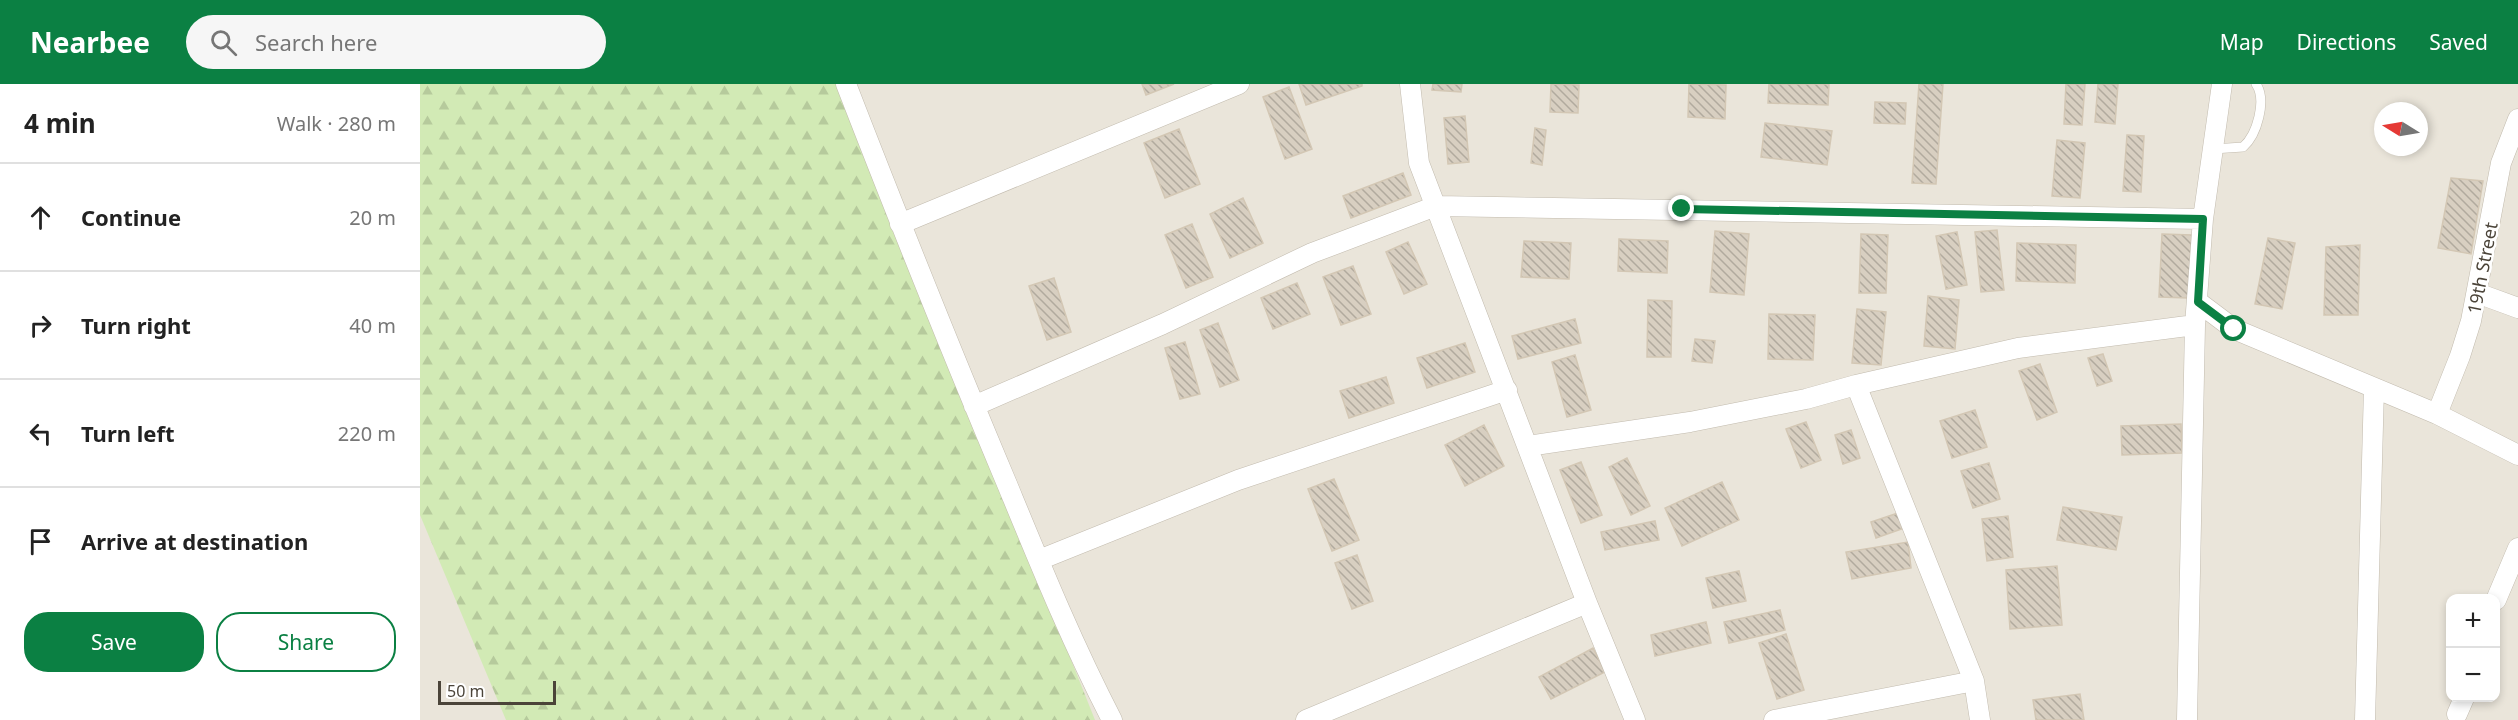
<!DOCTYPE html>
<html lang="en">
<head>
<meta charset="utf-8">
<style>
  :root { --surface:#fff; --page:#f6f6f6; --text:#222; --muted:#767676; --line:#e0e0e0; --accent:#0b8043 }
  body { margin:0; font-family:"Noto Sans",sans-serif; background:var(--page); color:var(--text) }
  .controls { position:absolute; right:18px; bottom:18px; display:grid; overflow:hidden; border-radius:12px; box-shadow:0 3px 9px #0003 }
  .controls button { width:54px; height:54px; display:grid; place-items:center; padding:0; border:0; border-bottom:2px solid var(--line); background:var(--surface); color:var(--text); font:30px sans-serif }
  .compass { position:absolute; left:1954px; top:18px; width:54px; height:54px; border-radius:50%; background:var(--surface); box-shadow:0 3px 9px #0003; rotate:281deg }
  .scale { position:absolute; left:18px; bottom:15px; width:118px; box-sizing:border-box; padding-left:6px; border:3px solid #4b4439; border-top:0; font-size:16px; line-height:21px; white-space:nowrap; color:#4b4439; -webkit-text-stroke:4px #fff; paint-order:stroke }
  .stop { position:absolute; width:18px; height:18px; margin:-14px; border:4px solid #0b8043; border-radius:50%; background:#fff }
  .stop.end { background:#0b8043; border-color:#fff; box-shadow:0 2px 6px #0008 }
  .list { margin:0; padding:0; list-style:none }
  h2 { display:flex; justify-content:space-between; align-items:center; height:78px; margin:0; padding:0 24px; font-size:26px }
  h2 small { font-size:20px; font-weight:400; color:var(--muted) }
  .list li { display:grid; grid-template-columns:39px 1fr auto; gap:18px; align-items:center; box-sizing:border-box; height:108px; padding:0 24px; border-top:2px solid var(--line) }
  .list b { display:block; font-size:22px; white-space:nowrap }
  .list em { font-size:20px; font-style:normal; color:var(--muted) }
  .actions { display:flex; gap:12px; padding:18px 24px }
  .actions a { flex:1; padding:14px 0; border:2px solid var(--accent); border-radius:24px; text-align:center; font-size:21px; color:var(--accent) }
  .actions .main { background:var(--accent); color:#fff }
  .icon { flex:none; width:33px; height:33px; fill:none; stroke:currentColor; stroke-width:2; stroke-linecap:round; stroke-linejoin:round }
  .map { position:relative; flex:none; width:2098px; height:636px; overflow:hidden }
  header { display:flex; align-items:center; gap:36px; box-sizing:border-box; height:84px; padding:0 30px; background:var(--accent); color:#fff }
  header strong { font-size:28px }
  nav { display:flex; gap:33px; margin-inline-start:auto; font-size:21px }
  .search { width:420px; height:54px; background:var(--page); display:flex; align-items:center; gap:15px; box-sizing:border-box; padding:0 21px; border-radius:33px; color:var(--muted); font-size:22px }
  main { display:flex }
  aside { flex:1; background:var(--surface) }
  .map>svg:first-child { display:block }
  .residential { fill:#eae5da; fill-rule:evenodd }
  .forest { fill:url(#forest-firs) }
  .building { fill:url(#building-back-hatch); stroke:#d3c7b4; stroke-width:1.5 }
  .lines { fill:none; stroke-linecap:round; stroke-linejoin:round }
  .service-casing { stroke:#c2bbae; stroke-width:10 }
  .minor-casing { stroke:#c2bbae; stroke-width:21 }
  .service { stroke:#fff; stroke-width:9 }
  .minor { stroke:#fff; stroke-width:20 }
  .route { stroke:#0b8043; stroke-width:8 }
  .labels { text-anchor:middle; dominant-baseline:central; stroke-width:5; stroke-linejoin:round; paint-order:stroke }
  .street-label { font-size:18px; fill:#4b4439; stroke:#fff }
</style>
</head>
<body>
<header>
<strong>Nearbee</strong>
<div class="search"><svg class="icon" aria-label="search" viewBox="0 0 24 24"><circle cx="10" cy="10" r="6"/><path d="M15 15l6 6"/></svg>Search here</div>
<nav><a>Map</a><a>Directions</a><a>Saved</a></nav>
</header>
<main>
<aside>
<h2>4 min<small>Walk · 280 m</small></h2>
<ul class="list">
<li><svg class="icon" aria-label="ahead" viewBox="0 0 24 24"><path d="M12 20V5M6 11l6-6 6 6"/></svg><div><b>Continue</b></div><em>20 m</em></li>
<li><svg class="icon" aria-label="right" viewBox="0 0 24 24"><path d="M7 20v-9h11M14 6l5 5-5 5"/></svg><div><b>Turn right</b></div><em>40 m</em></li>
<li><svg class="icon" aria-label="left" viewBox="0 0 24 24"><path d="M17 20v-9H6M10 6l-5 5 5 5"/></svg><div><b>Turn left</b></div><em>220 m</em></li>
<li><svg class="icon" aria-label="arrive" viewBox="0 0 24 24"><path d="M6 21V4h12l-3 4 3 4H6"/></svg><div><b>Arrive at destination</b></div></li>
</ul>
<div class="actions"><a class="main">Save</a><a>Share</a></div>
</aside>
<div class="map">
<svg width="2098" height="636" viewBox="0 0 2098 636">
  <defs>
    <pattern id="forest-firs" width="22" height="20" patternUnits="userSpaceOnUse" patternTransform="scale(1.5)"><rect width="22" height="20" fill="#d2eab5"/><path d="M5 1l3.5 6h-7zM16 11l3.5 6h-7z" fill="#b6ca9c"/></pattern>
    <pattern id="building-back-hatch" width="6" height="6" patternUnits="userSpaceOnUse" patternTransform="scale(1.5)"><rect width="6" height="6" fill="#d8cfc1"/><path d="M-1 5l2 2M0 0l6 6M5-1l2 2" fill="none" stroke="#b1aa9e"/></pattern>
  </defs>
  <rect width="100%" height="100%" fill="#f6f3ec"/>
  <!-- residential -->
  <path class="residential" d="M0 0H2098V636H0ZM1963 27H1999V63H1963ZM2030 514H2076V614H2030Z"/>
  <!-- forest -->
  <path class="forest" d="M0 0H422L675 636H86L0 431Z"/>
  <!-- building -->
  <path class="building" d="M722 0H754L726 11Z
    M879 0H942V2L886 21Z
    M1013 0H1042L1041 8 1012 6Z
    M1131 0 1159 1 1158 29 1130 28Z
    M1269 0 1306 1 1305 35 1268 33Z
    M1349 0H1409L1408 21 1348 19Z
    M1499 0H1523L1516 100 1492 99Z
    M1646 0H1665L1662 41 1644 40Z
    M1678 0H1698L1695 40 1675 38Z
    M869 3 892 65 865 75 843 13Z
    M1455 18 1486 19 1485 40 1454 39Z
    M1045 32 1049 78 1028 80 1024 34Z
    M1345 39 1412 47 1407 81 1341 73Z
    M1115 44 1126 46 1122 81 1111 79Z
    M759 45 780 100 745 114 724 59Z
    M1707 51 1724 52 1721 108 1703 107Z
    M1637 56 1665 59 1660 114 1632 112Z
    M983 89 991 111 931 134 923 112Z
    M2031 94 2063 97 2051 170 2018 164Z
    M823 114 843 159 810 174 790 130Z
    M772 140 793 193 766 204 745 151Z
    M1577 146 1584 206 1561 208 1555 148Z
    M1295 147 1329 150 1324 211 1290 208Z
    M1537 148 1547 201 1526 205 1516 152Z
    M1441 150 1468 151 1466 209H1439Z
    M1742 150 1772 151 1768 214 1739 213Z
    M1848 154 1875 159 1862 225 1835 220Z
    M1199 155 1248 157 1247 189 1198 187Z
    M1104 157 1151 159 1149 195 1101 193Z
    M988 158 1007 200 984 210 966 168Z
    M1597 159 1656 161 1655 199 1596 197Z
    M1940 161 1938 231H1904L1906 163Z
    M933 182 951 230 921 241 903 193Z
    M634 194 651 248 627 256 609 202Z
    M877 199 890 230 853 245 841 214Z
    M1508 212 1539 216 1535 265 1504 262Z
    M1228 216 1252 217 1251 273H1227Z
    M1437 225 1466 228 1461 281 1432 279Z
    M1349 230 1395 231 1393 276 1348 275Z
    M1155 235 1161 259 1098 275 1092 252Z
    M798 239 819 296 800 303 780 246Z
    M1275 255 1295 257 1292 279 1272 277Z
    M765 258 780 310 760 315 745 264Z
    M1045 259 1055 288 1007 304 997 274Z
    M1683 270 1692 297 1677 302 1668 274Z
    M1155 271 1171 326 1147 333 1132 278Z
    M1620 280 1637 328 1617 336 1599 287Z
    M966 293 974 319 929 334 920 307Z
    M1555 326 1567 363 1532 374 1520 337Z
    M1386 338 1401 376 1381 384 1366 345Z
    M1761 340 1762 369 1702 371 1701 342Z
    M1064 341 1084 382 1045 402 1025 361Z
    M1431 346 1440 374 1423 380 1415 351Z
    M1207 374 1230 422 1211 431 1189 383Z
    M1161 378 1182 431 1161 439 1140 386Z
    M1569 379 1580 415 1553 424 1541 387Z
    M914 395 939 456 912 467 888 405Z
    M1302 398 1319 436 1262 462 1245 424Z
    M1643 423 1702 433 1696 466 1637 456Z
    M1481 428 1487 443 1456 454 1451 438Z
    M1588 432 1593 473 1567 477 1562 435Z
    M1235 437 1239 456 1185 466 1181 448Z
    M1488 458 1491 484 1432 495 1426 468Z
    M937 471 953 517 932 525 915 479Z
    M1637 482 1642 541 1590 545 1586 486Z
    M1319 487 1326 517 1293 524 1286 494Z
    M1360 526 1365 546 1309 559 1304 538Z
    M1286 538 1291 559 1235 572 1231 551Z
    M1366 550 1384 606 1357 615 1339 559Z
    M1173 564 1185 588 1131 615 1119 593Z
    M1660 610 1664 636H1616L1613 616Z"/>
  <g class="lines">
    <!-- service casing -->
    <g class="service-casing">
      <path id="service" d="M1793 65 1823 63C1837 51 1847 16 1836 0"/>
    </g>
    <!-- minor casing -->
    <g class="minor-casing">
      <path id="minor" d="M426 0C478 134 531 267 587 400 620 480 652 559 692 636
        M990 0 999 79 1167 519 1215 636
        M480 140 819 0
        M2057 209 2098 224
        M1778 218 1814 245 2017 330 2098 371
        M1436 301 1554 597 1560 636
        M554 322 743 240 892 169 1016 122 1783 135
        M2017 330 2040 272 2051 237 2081 79 2098 35
        M1108 362 1270 338 1386 315 1436 301 1598 264 1775 241
        M619 476 818 396 1087 306
        M2076 516 2098 464
        M2037 630 2044 614
        M886 636 1167 519
        M1354 636 1554 597
        M1767 636 1775 241 1783 135 1802 0
        M1945 636 1954 304"/>
    </g>
    <!-- service -->
    <use href="#service" class="service"/>
    <!-- minor -->
    <use href="#minor" class="minor"/>
  </g>
  <g class="lines">
    <!-- route -->
    <path class="route" d="M1262 125 1783 135 1778 218 1814 245"/>
  </g>
  <g class="labels">
    <!-- street labels -->
    <g class="street-label">
      <text transform="translate(2062 184) rotate(-79)">19th Street</text>
    </g>
  </g>
</svg>
<div class="controls">
<button>+</button>
<button>−</button>
</div>
<svg class="compass" viewBox="-18 -18 36 36"><path d="M0-13l5 13h-10z" fill="#e53935"/><path d="M0 13l5-13h-10z" fill="#767676"/></svg>
<div class="scale">50 m</div>
<div class="stop" style="left:1814px;top:245px"></div>
<div class="stop end" style="left:1262px;top:125px"></div>
</div>
</main>
</body>
</html>
